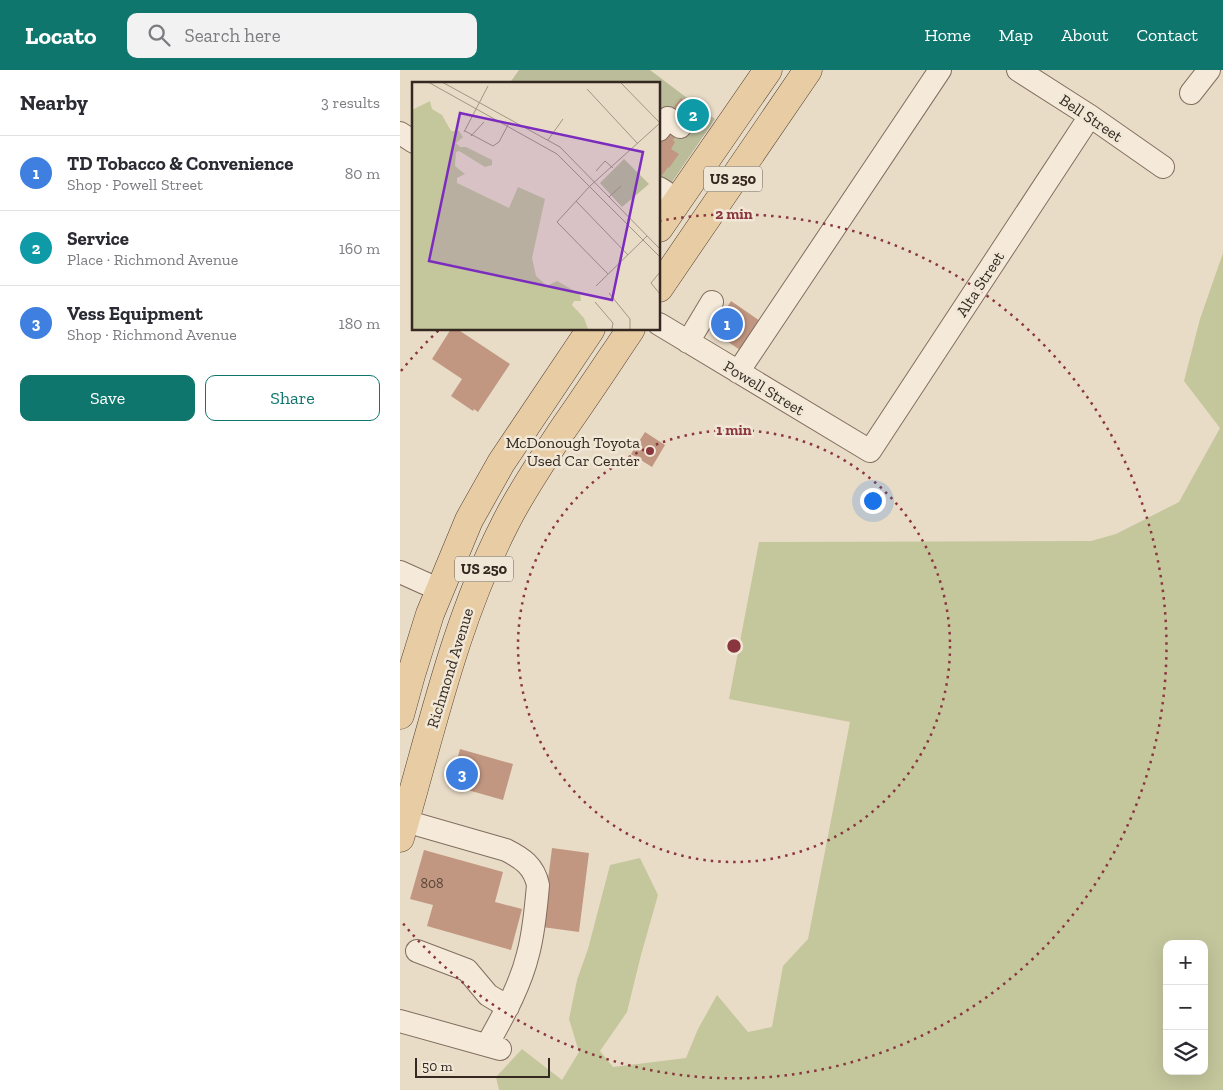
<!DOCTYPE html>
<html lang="en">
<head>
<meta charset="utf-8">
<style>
  :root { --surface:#fff; --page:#f2f2f3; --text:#2b2b33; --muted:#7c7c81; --line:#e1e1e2; --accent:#0f766e }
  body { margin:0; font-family:"Zilla Slab",serif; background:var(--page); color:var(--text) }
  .controls { position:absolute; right:15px; bottom:15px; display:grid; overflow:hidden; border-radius:10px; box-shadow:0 5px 20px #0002 }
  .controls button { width:45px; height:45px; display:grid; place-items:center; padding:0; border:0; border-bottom:1px solid var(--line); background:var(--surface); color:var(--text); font:25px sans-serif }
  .scale { position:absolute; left:15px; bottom:12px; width:135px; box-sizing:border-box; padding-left:5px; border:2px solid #342820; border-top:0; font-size:14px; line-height:18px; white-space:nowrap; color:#342820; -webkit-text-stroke:4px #f1e7d6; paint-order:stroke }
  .you { position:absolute; left:472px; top:430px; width:18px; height:18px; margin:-12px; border:4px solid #fff; border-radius:50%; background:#1a73e8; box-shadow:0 0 0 8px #1a73e833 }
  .badge { display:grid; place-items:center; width:32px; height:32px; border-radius:50%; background:var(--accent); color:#fff; font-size:16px; font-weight:700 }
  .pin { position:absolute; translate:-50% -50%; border:2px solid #fff; box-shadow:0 1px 5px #0006 }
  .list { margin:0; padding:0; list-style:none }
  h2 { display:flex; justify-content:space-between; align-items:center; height:65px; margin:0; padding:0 20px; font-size:21px }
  h2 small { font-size:16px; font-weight:400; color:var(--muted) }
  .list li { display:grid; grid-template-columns:32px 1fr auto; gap:15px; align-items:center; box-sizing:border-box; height:75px; padding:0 20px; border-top:1px solid var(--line) }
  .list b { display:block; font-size:19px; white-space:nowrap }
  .list p { margin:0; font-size:16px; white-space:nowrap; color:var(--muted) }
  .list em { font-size:16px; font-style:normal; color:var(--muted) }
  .actions { display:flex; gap:10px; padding:15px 20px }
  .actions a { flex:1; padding:11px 0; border:1px solid var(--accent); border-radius:10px; text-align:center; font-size:18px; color:var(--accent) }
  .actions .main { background:var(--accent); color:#fff }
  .icon { flex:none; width:28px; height:28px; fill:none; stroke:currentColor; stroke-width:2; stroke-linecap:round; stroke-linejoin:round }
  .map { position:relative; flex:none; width:823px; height:1020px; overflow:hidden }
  header { display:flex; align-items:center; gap:30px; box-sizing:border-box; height:70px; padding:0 25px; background:var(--accent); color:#fff }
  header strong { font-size:24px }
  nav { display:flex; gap:28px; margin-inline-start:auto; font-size:18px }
  .search { width:350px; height:45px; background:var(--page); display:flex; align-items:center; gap:12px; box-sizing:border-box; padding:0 18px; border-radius:10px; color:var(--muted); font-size:19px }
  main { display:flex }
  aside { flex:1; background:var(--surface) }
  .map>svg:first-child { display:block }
  .green { fill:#c4c69c; fill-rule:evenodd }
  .cemetery { fill:#babc9a }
  .building { fill:#c29782 }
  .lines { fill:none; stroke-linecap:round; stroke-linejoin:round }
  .minor-casing { stroke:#826e5f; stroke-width:24 }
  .major-casing { stroke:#513e32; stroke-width:29 }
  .minor { stroke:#f5ead9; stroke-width:22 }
  .major { stroke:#e7cca4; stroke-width:28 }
  .ring { fill:none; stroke:#8a363e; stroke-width:2.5; stroke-dasharray:2.5 5 }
  .poi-dot { fill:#8a363e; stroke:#f1e7d6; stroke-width:2 }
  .labels { text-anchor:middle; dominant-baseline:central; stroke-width:5; stroke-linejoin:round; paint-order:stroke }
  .number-label { font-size:14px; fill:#584438 }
  .shield { fill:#f1e7d6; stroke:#6d6157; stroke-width:1 }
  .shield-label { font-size:15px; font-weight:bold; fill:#342820 }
  .street-label { font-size:16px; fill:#342820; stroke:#f1e7d6 }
  .poi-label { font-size:16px; fill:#342820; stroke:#f1e7d6; text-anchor:end }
  .inset-road { fill:none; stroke:#a19484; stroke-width:1 }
  .view { fill:#7b2cbf; fill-opacity:0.15; stroke:#7b2cbf; stroke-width:2.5 }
  .inset-edge { fill:none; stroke:#342820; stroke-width:2.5 }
  .centre { fill:#8a363e; stroke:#f1e7d6; stroke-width:2.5 }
  .ring-label { font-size:15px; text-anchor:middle; font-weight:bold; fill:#8a363e; stroke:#f1e7d6; stroke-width:5; stroke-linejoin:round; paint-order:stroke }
</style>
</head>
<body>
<header>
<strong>Locato</strong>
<div class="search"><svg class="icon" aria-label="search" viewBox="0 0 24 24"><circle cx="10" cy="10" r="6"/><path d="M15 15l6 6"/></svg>Search here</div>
<nav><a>Home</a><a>Map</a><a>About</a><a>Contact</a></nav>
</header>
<main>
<aside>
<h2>Nearby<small>3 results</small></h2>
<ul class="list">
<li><span class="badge" style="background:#3f7fe0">1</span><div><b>TD Tobacco &amp; Convenience</b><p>Shop · Powell Street</p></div><em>80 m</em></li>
<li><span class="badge" style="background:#0f9aa8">2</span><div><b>Service</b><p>Place · Richmond Avenue</p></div><em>160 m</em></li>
<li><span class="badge" style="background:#3f7fe0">3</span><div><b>Vess Equipment</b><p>Shop · Richmond Avenue</p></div><em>180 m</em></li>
</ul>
<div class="actions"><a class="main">Save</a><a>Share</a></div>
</aside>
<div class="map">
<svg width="823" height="1020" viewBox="0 0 823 1020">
  <rect width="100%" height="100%" fill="#e9dcc7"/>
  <!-- green -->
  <path class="green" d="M823 183V1020H99L96 1007 122 979 162 1010 179 982 169 949 177 910 188 879 210 795 240 788 258 825 241 885 227 942 200 981 213 997 286 988 298 959 317 925 348 962 372 957 383 896 408 869 450 652 329 629 359 472 691 471 716 464 779 432 820 358 784 311 800 249ZM767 874H804V1001H767Z"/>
  <!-- cemetery -->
  <path class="cemetery" d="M119 0H250L315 49 259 131V14H109Z"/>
  <!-- building -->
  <path class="building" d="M281 28 305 46 298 56 281 43 277 49 269 43Z
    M267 57 272 65 275 67 273 70 275 72 271 79 279 84 269 98 268 97 260 108 259 107V70Z
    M331 231 363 253 343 282 312 261Z
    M51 259H57L110 294 78 342 74 339 73 341 51 326 62 309 32 289Z
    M245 362 265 375 252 397 231 384Z
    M60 679 113 694 103 730 50 715Z
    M152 778 189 783 179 862 142 857Z
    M24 780 103 802 95 832 122 839 111 880 27 856 33 835 10 829Z"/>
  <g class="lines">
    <!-- minor casing -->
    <g class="minor-casing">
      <path id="minor" d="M618 0 690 46 763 97
        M791 23 809 0
        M259 60 268 48 280 57
        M0 63 14 72
        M259 118 278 130
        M259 254 470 381 690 46
        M288 272 312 232
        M338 302 540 0
        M0 502 40 520
        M5 751 106 780C122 788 134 796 138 815 136 838 134 862 128 884 120 917 103 946 87 975
        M17 881 67 900 88 925 108 937
        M0 951 100 979"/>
    </g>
    <!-- major casing -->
    <g class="major-casing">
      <path id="major" d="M259 158 368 0
        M259 218 408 0
        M0 645 11 605 30 544 69 450 101 393 191 259
        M0 768C31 663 54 554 104 456 120 423 141 393 161 362 185 328 208 293 231 259"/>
    </g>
    <!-- minor -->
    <use href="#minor" class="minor"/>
    <!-- major -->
    <use href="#major" class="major"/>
  </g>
  <!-- distance rings -->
  <g class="ring">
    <circle cx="334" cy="576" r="216"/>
    <path d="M1 301A432 432 0 0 1 39 260M259 151A432 432 0 1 1 1 851"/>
  </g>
  <!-- markers -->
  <circle class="poi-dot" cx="250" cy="381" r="5"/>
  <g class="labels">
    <!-- number labels -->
    <g class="number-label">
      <text x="32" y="813">808</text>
    </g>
    <!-- shield labels -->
    <g class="shield">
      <rect x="304" y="96.5" width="58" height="25" rx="4"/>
      <rect x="55" y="486.5" width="58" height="25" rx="4"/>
    </g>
    <g class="shield-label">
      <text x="333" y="109">US 250</text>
      <text x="84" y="499">US 250</text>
    </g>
    <!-- street labels -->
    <g class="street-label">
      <text transform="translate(691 48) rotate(34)">Bell Street</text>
      <text transform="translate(580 214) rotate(-57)">Alta Street</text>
      <text transform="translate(364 318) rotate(31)">Powell Street</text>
      <text transform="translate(50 598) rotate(-73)">Richmond Avenue</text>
    </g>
    <!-- poi labels -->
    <g class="poi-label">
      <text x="240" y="372">McDonough Toyota<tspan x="240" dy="18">Used Car Center</tspan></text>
    </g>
  </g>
  <!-- overview -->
  <g transform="translate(12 12)">
    <rect width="248" height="248" fill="#e9dcc7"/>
    <path d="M18 19 20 27 30 33 39 49H47L51 55 44 61 48 65H54L80 78V83L73 85 47 69 44 70 43 84 53 92 45 96V101L97 126 106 105 133 117 120 176 124 194 135 204 145 199 168 212 169 219H162L160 223 172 236 176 247H0V28Z" fill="#c4c69c"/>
    <path d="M212 77 237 102 210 125 188 101Z" fill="#babc9a"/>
    <path class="inset-road" d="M16 0 145 72 248 175M30 0 148 65 248 167M208 0 248 41M175 7 226 62M53 49 81 64 87 60 96 43M52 50 76 4M59 54 72 40M136 58 151 37M184 89 193 79 201 86M197 115 209 104M164 119 216 173M248 190 239 201 248 212M196 192 145 140 178 104 248 41M184 204 235 154M197 211 218 237V247M183 220 201 241 200 247"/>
    <path class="view" d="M48 31 231 70 200 218 17 179Z"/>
    <rect width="248" height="248" class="inset-edge"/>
  </g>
  <circle cx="334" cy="576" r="8" class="centre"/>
  <g class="ring-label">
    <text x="334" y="149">2 min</text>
    <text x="334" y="365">1 min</text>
  </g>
</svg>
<div class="controls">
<button>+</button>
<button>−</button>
<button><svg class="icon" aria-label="layers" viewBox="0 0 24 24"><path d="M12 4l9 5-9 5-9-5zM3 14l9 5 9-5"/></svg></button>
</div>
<div class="scale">50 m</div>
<div class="you"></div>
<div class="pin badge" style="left:327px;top:254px;background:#3f7fe0">1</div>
<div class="pin badge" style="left:293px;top:45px;background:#0f9aa8">2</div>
<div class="pin badge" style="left:62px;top:704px;background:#3f7fe0">3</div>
</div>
</main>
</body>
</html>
